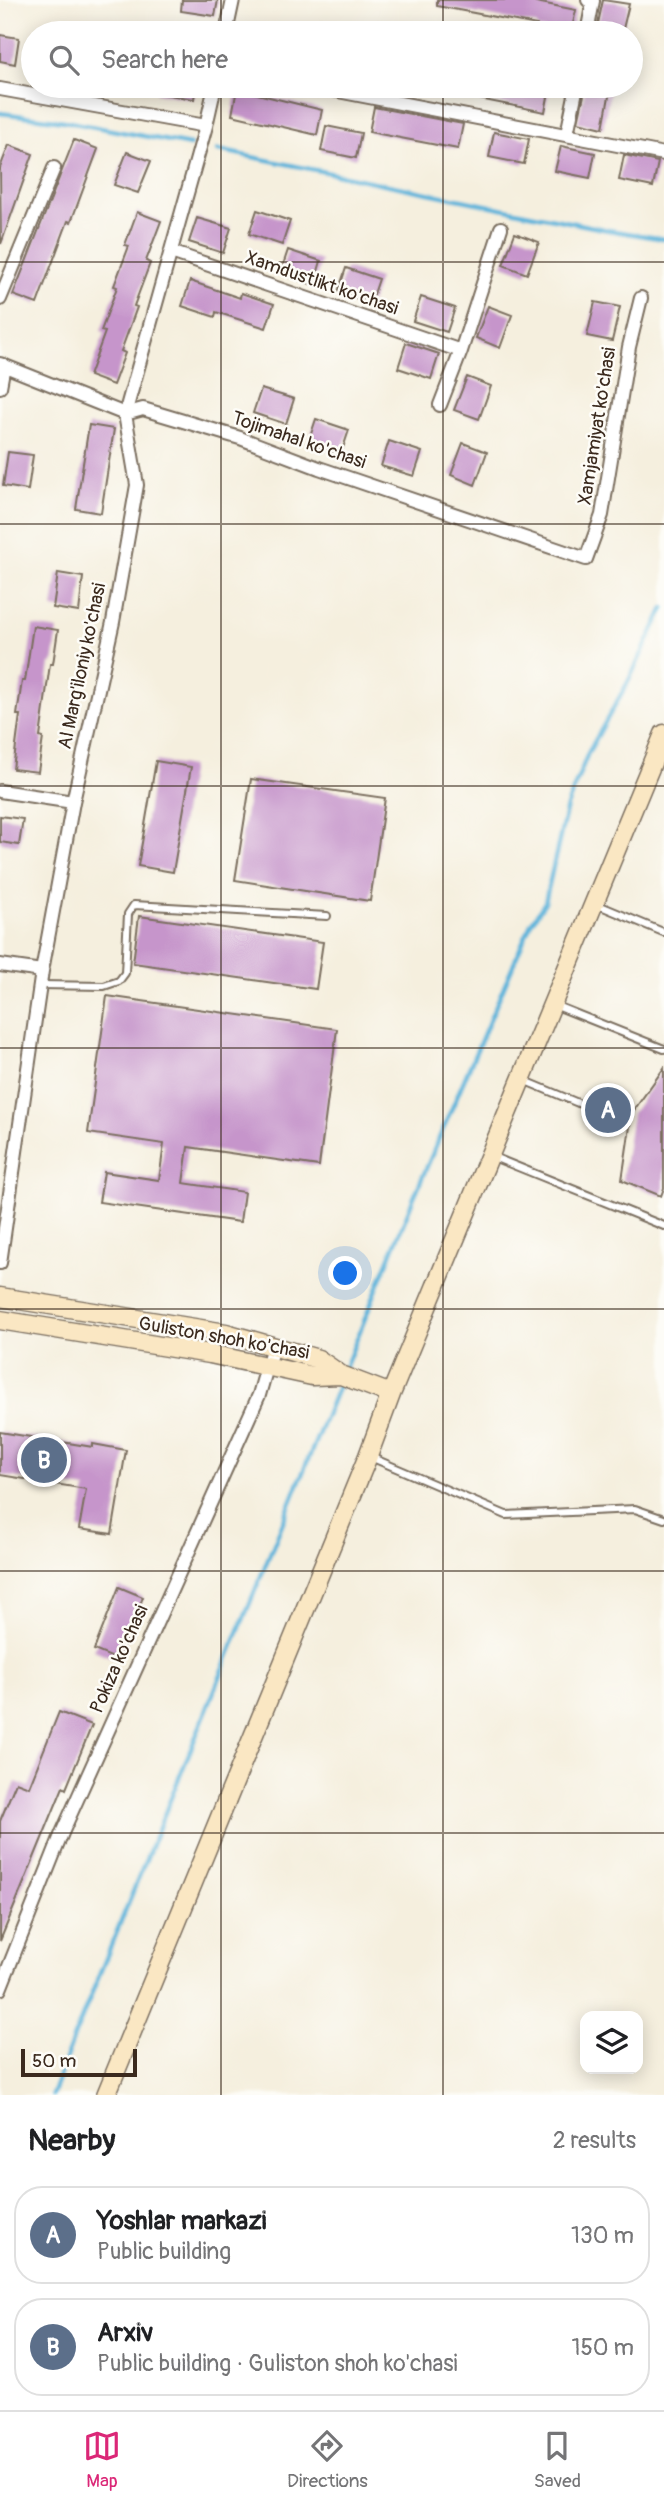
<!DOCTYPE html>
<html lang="en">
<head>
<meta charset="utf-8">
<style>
  :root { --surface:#fff; --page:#f2f2f2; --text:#202124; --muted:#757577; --line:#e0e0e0; --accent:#db2777 }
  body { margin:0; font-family:Pangolin,sans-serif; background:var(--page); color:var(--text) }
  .controls { position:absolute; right:21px; bottom:21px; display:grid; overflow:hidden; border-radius:14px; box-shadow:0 4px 18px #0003 }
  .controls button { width:63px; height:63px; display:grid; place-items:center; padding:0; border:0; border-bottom:2px solid var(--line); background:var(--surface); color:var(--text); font:35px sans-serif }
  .scale { position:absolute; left:21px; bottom:18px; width:116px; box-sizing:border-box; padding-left:7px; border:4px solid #3b2a1e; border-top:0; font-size:19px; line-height:24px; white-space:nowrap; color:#3b2a1e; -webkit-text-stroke:5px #fdfcf7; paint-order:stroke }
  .you { position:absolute; left:346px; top:1274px; width:24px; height:24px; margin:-18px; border:5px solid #fff; border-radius:50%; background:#1a73e8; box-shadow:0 0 0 10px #1a73e833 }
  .badge { display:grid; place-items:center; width:46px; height:46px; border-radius:50%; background:var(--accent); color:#fff; font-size:23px; font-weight:700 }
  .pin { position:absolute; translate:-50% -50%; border:4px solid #fff; box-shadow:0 2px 7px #0006 }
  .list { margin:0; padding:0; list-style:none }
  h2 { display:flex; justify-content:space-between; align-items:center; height:91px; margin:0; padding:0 28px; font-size:30px }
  h2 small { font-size:23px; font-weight:400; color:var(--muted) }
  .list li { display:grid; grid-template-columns:46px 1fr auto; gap:21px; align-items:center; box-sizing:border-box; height:98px; margin:0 14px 14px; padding:0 14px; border:2px solid var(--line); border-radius:28px }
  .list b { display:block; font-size:26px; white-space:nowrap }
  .list p { margin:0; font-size:23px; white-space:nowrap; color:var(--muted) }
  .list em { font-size:23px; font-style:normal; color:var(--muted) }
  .icon { flex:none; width:38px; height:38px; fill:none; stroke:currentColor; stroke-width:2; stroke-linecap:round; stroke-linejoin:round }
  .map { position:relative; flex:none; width:664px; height:2095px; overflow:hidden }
  .search { position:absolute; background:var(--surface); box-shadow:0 4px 18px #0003; left:21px; right:21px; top:21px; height:77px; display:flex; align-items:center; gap:18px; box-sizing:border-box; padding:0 24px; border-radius:38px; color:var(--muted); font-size:26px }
  .sheet { height:315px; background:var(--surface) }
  nav { display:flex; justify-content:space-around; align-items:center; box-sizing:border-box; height:98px; border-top:2px solid var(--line); background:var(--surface); font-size:19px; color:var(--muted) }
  nav a { display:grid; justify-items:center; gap:4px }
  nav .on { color:var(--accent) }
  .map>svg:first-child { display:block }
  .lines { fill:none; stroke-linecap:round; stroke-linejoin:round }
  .stream { stroke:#5db4da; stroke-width:4.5 }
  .building { fill:#c695cb }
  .service-casing { stroke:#7c6f61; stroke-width:10 }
  .minor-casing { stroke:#7c6f61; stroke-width:16 }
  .secondary-casing { stroke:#7c6f61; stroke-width:21 }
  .service { stroke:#fff; stroke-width:6 }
  .minor { stroke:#fff; stroke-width:12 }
  .secondary { stroke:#fae7c3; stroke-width:18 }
  .grid { fill:none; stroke:#3b2a1e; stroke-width:2; stroke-opacity:0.55 }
  .labels { text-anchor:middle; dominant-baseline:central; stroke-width:5; stroke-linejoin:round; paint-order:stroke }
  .street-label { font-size:19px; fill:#3b2a1e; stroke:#fdfcf7 }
</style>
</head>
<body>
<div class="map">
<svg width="664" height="2095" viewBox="0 0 664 2095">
  <rect width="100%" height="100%" fill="#fdfcf7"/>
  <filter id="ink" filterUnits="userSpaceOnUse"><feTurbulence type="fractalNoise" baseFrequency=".0143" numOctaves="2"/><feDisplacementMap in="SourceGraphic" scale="14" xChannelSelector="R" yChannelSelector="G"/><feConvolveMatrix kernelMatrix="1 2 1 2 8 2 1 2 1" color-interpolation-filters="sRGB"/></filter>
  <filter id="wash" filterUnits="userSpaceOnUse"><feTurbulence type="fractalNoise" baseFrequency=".00686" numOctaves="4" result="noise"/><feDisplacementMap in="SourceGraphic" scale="28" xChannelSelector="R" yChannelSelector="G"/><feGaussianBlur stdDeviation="1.57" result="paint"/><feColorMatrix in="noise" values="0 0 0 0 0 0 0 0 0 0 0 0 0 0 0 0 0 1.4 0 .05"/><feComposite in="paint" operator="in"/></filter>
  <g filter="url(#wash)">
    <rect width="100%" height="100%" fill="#f5efde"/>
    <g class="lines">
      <!-- stream -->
      <path class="stream" d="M0 113 64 121 190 145
        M218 150 608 230 664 239
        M343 1373 414 1197 531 923 545 902 567 806 588 753 628 682 664 608
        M52 2095 74 2037 340 1381"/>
    </g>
    <g id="blocks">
      <!-- building -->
      <path class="building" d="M182 0H218L215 16 181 11Z
        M437 0H526L576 10 571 33H562L537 28V25L437 6Z
        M603 0 629 4 622 33H596Z
        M0 35 19 38 15 64 0 61Z
        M156 86H196L194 99 156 93Z
        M439 86H542L550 87 545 112 439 91Z
        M586 86H611L603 128 578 122Z
        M237 89 322 110 317 135 232 115Z
        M374 107 463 124 458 149 369 132Z
        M326 126 361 133 356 158 321 151Z
        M494 132 529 139 524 164 489 157Z
        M74 140 98 149 71 222 68 221 37 304 13 295Z
        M9 145 33 154 1 244 0 168Z
        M561 146 595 153 590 178 555 171Z
        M127 152 151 161 138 193 114 185Z
        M624 155 658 162 653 187 619 180Z
        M257 210 290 221 282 245 249 234Z
        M137 212 161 221 146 261 150 263 134 306 137 307 121 351 125 353 113 385 89 376 105 332 101 331 117 287 114 286 129 246 125 245Z
        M197 218 231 228 223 253 189 242Z
        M515 233 539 242 527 274 503 265Z
        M288 250 321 261 314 285 280 274Z
        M346 268 379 279 371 303 338 292Z
        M190 281 240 298 241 293 274 304 266 328 216 312 215 317 182 306Z
        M421 297 455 308 447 332 413 321Z
        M595 302 620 307 612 341 587 336Z
        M488 306 512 315 500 348 476 338Z
        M406 343 439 354 431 379 398 368Z
        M467 377 491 386 479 419 454 410Z
        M261 389 294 399 286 424 253 413Z
        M316 419 349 430 341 454 308 443Z
        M89 425 114 429 101 513 76 509Z
        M389 441 422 452 414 476 381 466Z
        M463 443 487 452 475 485 451 475Z
        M8 452 33 455 28 490 3 486Z
        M58 573 83 577 79 612 53 608Z
        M33 626 58 630 53 664H50L40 737 43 738 38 772 13 769 20 715H17L22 681H25Z
        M156 761 191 767 173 872 138 866Z
        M251 779 385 798 370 901 235 880Z
        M0 816 23 819 19 845 0 842Z
        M139 916 323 942 316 989 133 963Z
        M107 996 337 1029 319 1166 188 1147 183 1183 244 1192 240 1222 99 1202 104 1172 159 1180 164 1144 88 1133Z
        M664 1068V1188L661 1196 622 1180 632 1113Z
        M0 1432 93 1447V1444L126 1450 112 1534 79 1529 86 1489 0 1475Z
        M119 1587 143 1597 118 1660 94 1650Z
        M59 1712 92 1725 66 1789 63 1787 0 1941V1821L16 1782 29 1787Z"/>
    </g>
  </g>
  <g filter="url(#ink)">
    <use href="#blocks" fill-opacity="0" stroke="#7c6f61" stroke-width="2"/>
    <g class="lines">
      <!-- service casing -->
      <g class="service-casing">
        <path id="service" d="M596 904 663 932
          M40 985 104 986 119 981 125 973 128 914 134 905 327 916
          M554 1005 664 1049
          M523 1080 602 1113
          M491 1156 664 1226
          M368 1456 506 1515 635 1509 664 1519"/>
      </g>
      <!-- minor casing -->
      <g class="minor-casing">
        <path id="minor" d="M226 33 233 0
          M587 33 593 1 588 0
          M312 86 664 154
          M0 89 206 126
          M567 134 577 86
          M171 252 461 351
          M0 299 54 168
          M0 364 125 414 143 409 240 438 319 468 586 559 602 515 629 347 641 298
          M0 387 4 365
          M440 405 461 351 501 228
          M0 791 73 802
          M0 965 42 971
          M0 1263 42 971 73 802 113 622 137 485 125 414 206 126 215 86
          M0 1989 62 1833 259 1395 273 1346"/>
      </g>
      <!-- secondary casing -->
      <g class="secondary-casing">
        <path id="secondary" d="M0 1297 226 1333 318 1359 341 1375 391 1394
          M0 1320 210 1354 312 1376 341 1375
          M106 2095 368 1456 391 1394 664 734"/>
      </g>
      <!-- service -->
      <use href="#service" class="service"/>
      <!-- minor -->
      <use href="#minor" class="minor"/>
      <!-- secondary -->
      <use href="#secondary" class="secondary"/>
    </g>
  </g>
  <!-- grid -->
  <path class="grid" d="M221 0V33M443 0V33M221 86V2095M443 86V2095M0 262H664M0 524H664M0 786H664M0 1048H664M0 1309H664M0 1571H664M0 1833H664"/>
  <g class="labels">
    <!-- street labels -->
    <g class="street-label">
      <text transform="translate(322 283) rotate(19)">Xamdustlikt ko'chasi</text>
      <text transform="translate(597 426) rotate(-81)">Xamjamiyat ko'chasi</text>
      <text transform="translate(299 440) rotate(19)">Tojimahal ko'chasi</text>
      <text transform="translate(82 666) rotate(-78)">Al Marg'iloniy ko'chasi</text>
      <text transform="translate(224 1338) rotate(10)">Guliston shoh ko'chasi</text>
      <text transform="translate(119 1659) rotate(-66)">Pokiza ko'chasi</text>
    </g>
  </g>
</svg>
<div class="controls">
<button><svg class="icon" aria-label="layers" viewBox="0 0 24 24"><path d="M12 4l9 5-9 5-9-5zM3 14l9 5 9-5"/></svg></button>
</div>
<div class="scale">50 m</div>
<div class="you"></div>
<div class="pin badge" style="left:608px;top:1110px;background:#5c6f8a">A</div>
<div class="pin badge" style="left:44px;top:1460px;background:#5c6f8a">B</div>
<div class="search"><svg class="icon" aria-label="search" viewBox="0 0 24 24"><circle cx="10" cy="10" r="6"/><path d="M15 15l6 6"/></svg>Search here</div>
</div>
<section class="sheet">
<h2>Nearby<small>2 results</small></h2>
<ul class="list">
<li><span class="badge" style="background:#5c6f8a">A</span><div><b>Yoshlar markazi</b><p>Public building</p></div><em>130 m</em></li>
<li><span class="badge" style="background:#5c6f8a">B</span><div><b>Arxiv</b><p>Public building · Guliston shoh ko'chasi</p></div><em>150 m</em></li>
</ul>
</section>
<nav>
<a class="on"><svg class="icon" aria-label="map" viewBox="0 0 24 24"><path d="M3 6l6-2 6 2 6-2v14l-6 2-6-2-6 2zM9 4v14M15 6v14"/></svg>Map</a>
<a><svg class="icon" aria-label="directions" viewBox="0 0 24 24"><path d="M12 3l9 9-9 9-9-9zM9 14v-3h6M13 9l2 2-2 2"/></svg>Directions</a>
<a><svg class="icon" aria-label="saved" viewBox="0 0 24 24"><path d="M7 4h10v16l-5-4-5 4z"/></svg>Saved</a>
</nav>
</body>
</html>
